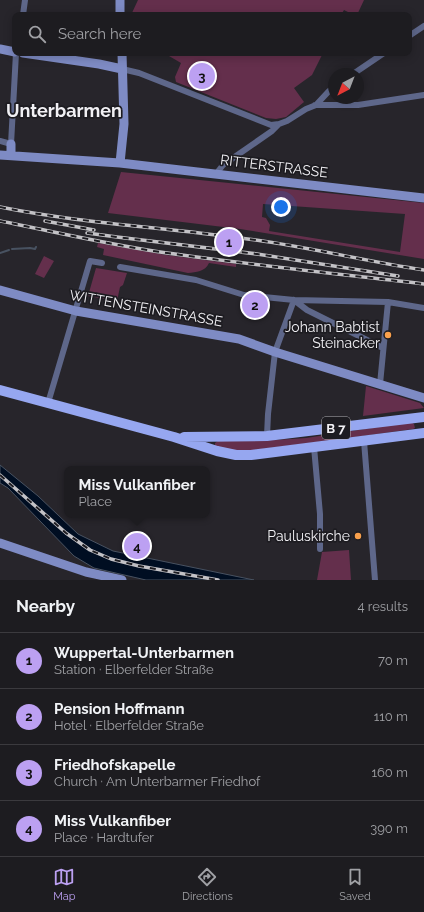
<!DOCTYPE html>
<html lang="en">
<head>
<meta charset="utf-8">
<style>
  :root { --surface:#1d1c20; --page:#2a292d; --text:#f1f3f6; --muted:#a0a1a5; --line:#3b3a3e; --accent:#bca0f2 }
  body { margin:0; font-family:Raleway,sans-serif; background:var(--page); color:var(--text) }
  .compass { position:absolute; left:328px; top:68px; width:36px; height:36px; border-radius:50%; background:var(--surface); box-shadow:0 2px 10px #0003; rotate:222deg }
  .you { position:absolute; left:281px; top:207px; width:14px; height:14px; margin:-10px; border:3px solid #fff; border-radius:50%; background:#1a73e8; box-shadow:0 0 0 6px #1a73e833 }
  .badge { display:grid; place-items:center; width:26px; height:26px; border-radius:50%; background:var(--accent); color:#111; font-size:13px; font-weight:700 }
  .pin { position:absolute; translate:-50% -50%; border:2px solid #fff; box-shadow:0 1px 4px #0006 }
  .popup { position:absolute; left:64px; top:466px; width:146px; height:52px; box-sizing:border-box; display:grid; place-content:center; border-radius:8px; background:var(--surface); filter:drop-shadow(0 1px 3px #0005); font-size:13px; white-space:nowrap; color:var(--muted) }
  .popup b { font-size:15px; color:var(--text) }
  .popup::after { content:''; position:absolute; left:50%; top:100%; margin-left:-8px; border:8px solid transparent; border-top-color:var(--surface) }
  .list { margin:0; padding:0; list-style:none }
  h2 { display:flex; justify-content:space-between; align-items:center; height:52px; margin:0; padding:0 16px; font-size:17px }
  h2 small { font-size:13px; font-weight:400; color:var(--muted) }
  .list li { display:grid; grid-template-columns:26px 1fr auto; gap:12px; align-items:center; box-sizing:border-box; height:56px; padding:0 16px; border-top:1px solid var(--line) }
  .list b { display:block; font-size:15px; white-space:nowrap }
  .list p { margin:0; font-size:13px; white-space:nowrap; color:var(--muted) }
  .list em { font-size:13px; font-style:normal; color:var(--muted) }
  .icon { flex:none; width:22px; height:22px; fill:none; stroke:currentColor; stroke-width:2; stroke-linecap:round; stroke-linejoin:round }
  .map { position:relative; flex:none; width:424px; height:580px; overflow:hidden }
  .search { position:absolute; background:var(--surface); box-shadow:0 2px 10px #0003; left:12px; right:12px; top:12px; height:44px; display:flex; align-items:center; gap:10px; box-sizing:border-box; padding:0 14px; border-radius:8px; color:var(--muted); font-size:15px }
  .sheet { height:276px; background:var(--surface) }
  nav { display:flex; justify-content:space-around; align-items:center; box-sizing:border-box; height:56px; border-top:1px solid var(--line); background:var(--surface); font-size:11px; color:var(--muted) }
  nav a { display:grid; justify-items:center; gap:2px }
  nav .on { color:var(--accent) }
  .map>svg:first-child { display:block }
  .green { fill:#642f4c; fill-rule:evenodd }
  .water { fill:#000e22; stroke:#485261 }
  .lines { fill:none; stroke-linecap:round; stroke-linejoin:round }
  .stream { stroke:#485261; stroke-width:2 }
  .street { stroke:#5e678a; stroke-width:6 }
  .secondary { stroke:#7e8bc4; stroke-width:9 }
  .primary { stroke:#96a7f0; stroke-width:10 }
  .rail-casing { stroke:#c3c2c6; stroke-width:3.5 }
  .rail { stroke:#1d1c21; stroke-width:2; stroke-dasharray:6; stroke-linecap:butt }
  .poi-dot { fill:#f9a04c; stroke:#1d1c21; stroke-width:1.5 }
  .labels { text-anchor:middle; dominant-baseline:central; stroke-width:3.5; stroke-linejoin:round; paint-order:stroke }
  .shield { fill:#1d1c21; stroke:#b1b0b5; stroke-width:1 }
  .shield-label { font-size:13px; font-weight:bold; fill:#f1f0f4 }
  .street-label { font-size:14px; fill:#f1f0f4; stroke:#1d1c21 }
  .poi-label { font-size:14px; fill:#f1f0f4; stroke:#1d1c21; text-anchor:end }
  .district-label { font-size:18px; font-weight:bold; fill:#f1f0f4; stroke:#1d1c21 }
</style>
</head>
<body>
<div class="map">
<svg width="424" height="580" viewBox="0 0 424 580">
  <rect width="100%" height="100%" fill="#27252b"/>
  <!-- green -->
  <path class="green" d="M138 0H364L357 15H354L344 10 341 15H131Z
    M171 53H323L312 75 294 88 304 102 286 117 276 119 266 118 176 82 175 77 181 63 169 56Z
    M121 172 424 203V259L240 229 108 213ZM263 204 405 214 400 252 269 231 270 225 266 218 262 217Z
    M98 243 166 255 236 264V267L209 263C205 272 196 272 188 273L103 255 104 249 97 247Z
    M44 256 54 261 44 278 35 274Z
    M96 268 127 273 123 285 120 287 117 301 88 296Z
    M366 386 420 403 424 408 363 416Z
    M411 422 414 424 415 428 413 429 341 439 239 452 215 446V443L218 441H259L306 438Z
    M349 550 351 580H317L322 552Z"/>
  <!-- water -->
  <path class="water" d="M0 465 38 496 78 534 113 551 254 580H146L94 568 74 556 8 488 0 483Z"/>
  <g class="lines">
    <!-- stream -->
    <path class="stream" d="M12 249 30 248 35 249 36 247
      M0 253 9 250"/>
    <!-- street -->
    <path class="street" d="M23 15 25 0
      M409 36 424 26
      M122 69 139 73 271 125 279 124
      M353 74 384 53
      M315 105H358L424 95
      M0 141 11 144 16 53
      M216 174 223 165 272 131 279 124 287 121 306 109 316 105 329 91 334 87
      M120 267 196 280 244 295 294 300 388 302 424 308
      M294 300 307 310 383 348
      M380 384 388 302
      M48 403 90 261 102 263
      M267 436 268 414 275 352 294 300
      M364 441 375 580
      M314 447 320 514V549"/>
    <!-- secondary -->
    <path class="secondary" d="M120 0V15
      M0 49 15 52
      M23 53 99 64 122 69
      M0 155 120 163 424 198
      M11 155V144
      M120 163 124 124 122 53
      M0 290 76 311 239 339 275 352 424 398
      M0 543 86 572 122 580"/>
    <!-- primary -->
    <path class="primary" d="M0 390 174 437 217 451 236 455H251L275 452 424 433
      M184 437 267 436 424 417"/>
    <!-- rail casing -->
    <g class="rail-casing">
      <path id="rail" d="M0 207C79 223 160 227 240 238 302 245 362 261 424 270
        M0 221C56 232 111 245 167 253 253 265 338 274 424 284
        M45 221 94 230
        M87 233 117 237 257 254 398 276
        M0 475 66 533 90 550 111 559 139 566 218 580"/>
    </g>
    <!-- rail -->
    <use href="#rail" class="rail"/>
  </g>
  <!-- markers -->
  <g class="poi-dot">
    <circle cx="388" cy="335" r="4"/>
    <circle cx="358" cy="536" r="4"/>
  </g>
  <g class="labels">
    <!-- shield labels -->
    <rect class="shield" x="322" y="417" width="28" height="22" rx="3"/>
    <g class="shield-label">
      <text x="336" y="428">B 7</text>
    </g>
    <!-- street labels -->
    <g class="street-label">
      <text transform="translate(274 166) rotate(7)">RITTERSTRASSE</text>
      <text transform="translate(146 308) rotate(10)">WITTENSTEINSTRASSE</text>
    </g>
    <!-- poi labels -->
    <g class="poi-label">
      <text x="380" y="327">Johann Babtist<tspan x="380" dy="16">Steinacker</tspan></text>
      <text x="350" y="536">Pauluskirche</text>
    </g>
    <!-- district labels -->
    <g class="district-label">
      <text x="64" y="110">Unterbarmen</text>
    </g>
  </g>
</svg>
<svg class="compass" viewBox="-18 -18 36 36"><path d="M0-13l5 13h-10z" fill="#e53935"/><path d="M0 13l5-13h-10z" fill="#a0a1a5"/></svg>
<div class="you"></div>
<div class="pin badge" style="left:229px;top:242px">1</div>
<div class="pin badge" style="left:255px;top:305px">2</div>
<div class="pin badge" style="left:202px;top:76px">3</div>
<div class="pin badge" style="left:137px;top:546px">4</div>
<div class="popup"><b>Miss Vulkanfiber</b>Place</div>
<div class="search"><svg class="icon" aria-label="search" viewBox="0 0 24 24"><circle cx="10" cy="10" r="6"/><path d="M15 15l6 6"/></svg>Search here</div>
</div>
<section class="sheet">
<h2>Nearby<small>4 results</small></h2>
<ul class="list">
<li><span class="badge">1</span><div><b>Wuppertal-Unterbarmen</b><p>Station · Elberfelder Straße</p></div><em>70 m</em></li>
<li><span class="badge">2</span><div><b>Pension Hoffmann</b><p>Hotel · Elberfelder Straße</p></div><em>110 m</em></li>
<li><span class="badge">3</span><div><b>Friedhofskapelle</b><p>Church · Am Unterbarmer Friedhof</p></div><em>160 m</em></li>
<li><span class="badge">4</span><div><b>Miss Vulkanfiber</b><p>Place · Hardtufer</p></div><em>390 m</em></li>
</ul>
</section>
<nav>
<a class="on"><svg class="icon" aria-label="map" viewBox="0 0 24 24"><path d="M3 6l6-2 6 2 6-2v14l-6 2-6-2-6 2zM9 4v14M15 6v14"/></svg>Map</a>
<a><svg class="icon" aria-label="directions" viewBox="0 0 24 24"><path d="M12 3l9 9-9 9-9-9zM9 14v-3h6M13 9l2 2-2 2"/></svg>Directions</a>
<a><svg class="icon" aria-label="saved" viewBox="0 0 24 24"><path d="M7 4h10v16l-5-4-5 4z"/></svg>Saved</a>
</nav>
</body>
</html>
